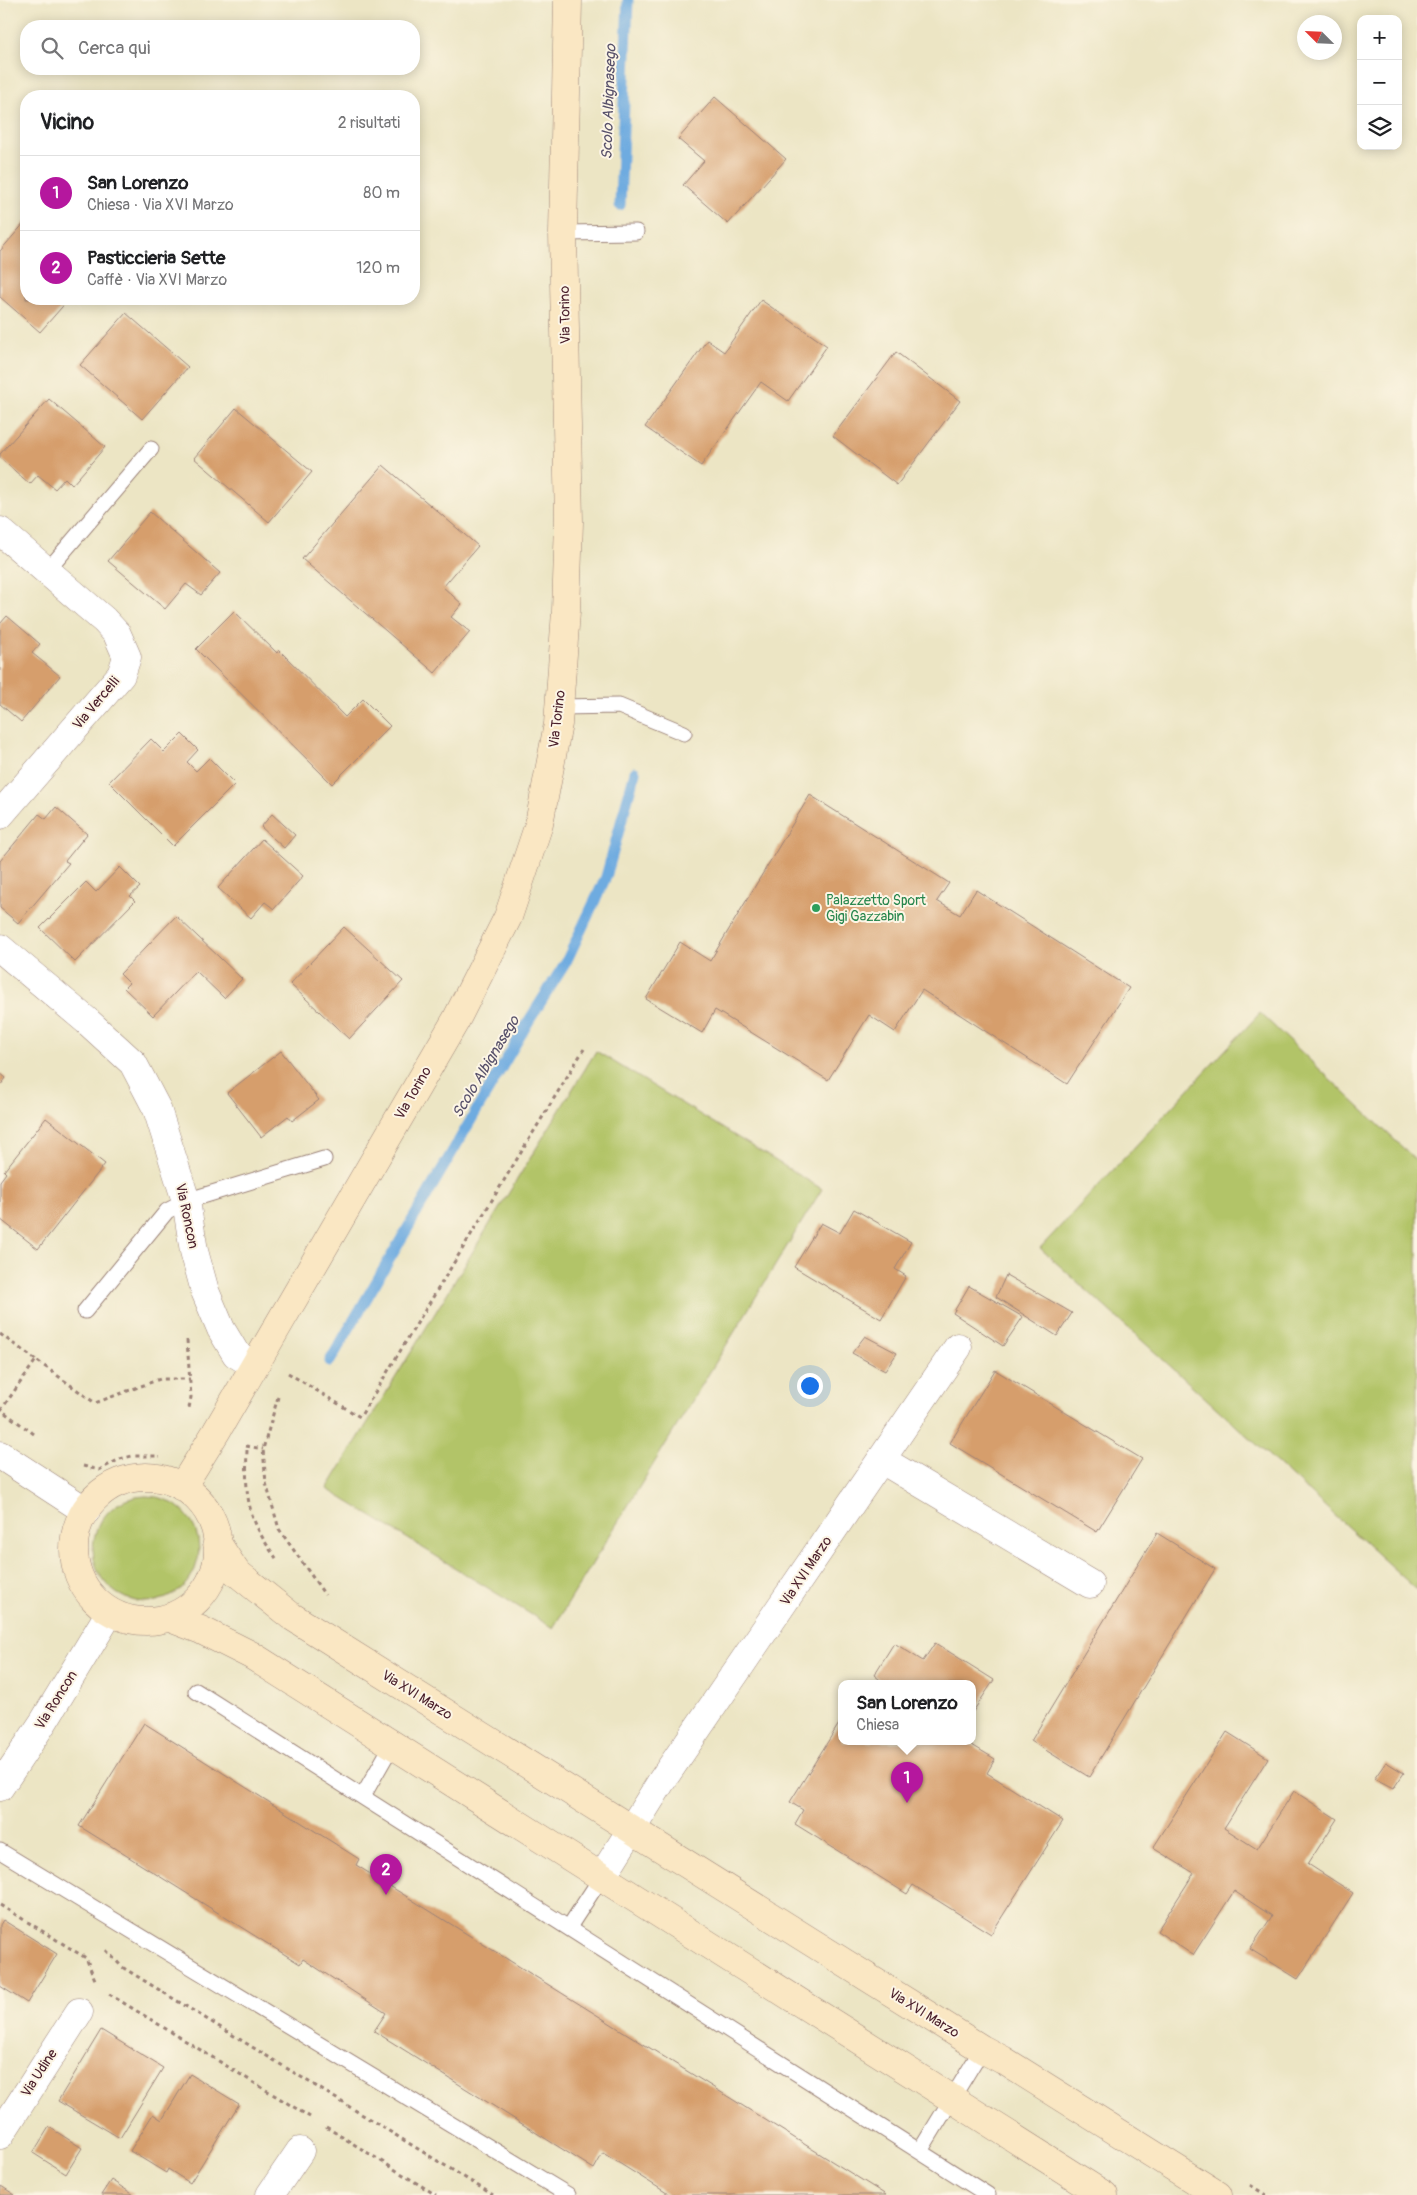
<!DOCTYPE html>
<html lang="it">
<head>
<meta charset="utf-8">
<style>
  :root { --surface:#fff; --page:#f2f2f2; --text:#202124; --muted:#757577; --line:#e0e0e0; --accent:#b5179e }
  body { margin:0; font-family:Pangolin,sans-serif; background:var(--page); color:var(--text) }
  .controls { position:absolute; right:15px; top:15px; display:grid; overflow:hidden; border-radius:10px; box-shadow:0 2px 12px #0003 }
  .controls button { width:45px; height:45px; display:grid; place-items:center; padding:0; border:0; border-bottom:1px solid var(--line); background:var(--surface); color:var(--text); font:25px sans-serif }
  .compass { position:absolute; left:1297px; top:15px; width:45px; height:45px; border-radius:50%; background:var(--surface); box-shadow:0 2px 12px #0003; rotate:294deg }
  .you { position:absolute; left:809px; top:1385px; width:18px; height:18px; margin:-12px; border:4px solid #fff; border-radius:50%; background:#1a73e8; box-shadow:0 0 0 8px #1a73e833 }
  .badge { display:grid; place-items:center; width:32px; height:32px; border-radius:50%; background:var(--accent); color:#fff; font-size:16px; font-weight:700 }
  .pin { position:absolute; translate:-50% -41px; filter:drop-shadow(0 1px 2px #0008) }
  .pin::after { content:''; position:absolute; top:26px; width:18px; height:15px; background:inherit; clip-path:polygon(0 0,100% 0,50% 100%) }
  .popup { position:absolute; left:838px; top:1680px; width:138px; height:65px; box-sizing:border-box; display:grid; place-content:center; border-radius:10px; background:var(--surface); filter:drop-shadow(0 1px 4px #0005); font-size:16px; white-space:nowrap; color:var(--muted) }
  .popup b { font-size:19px; color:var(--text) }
  .popup::after { content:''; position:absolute; left:50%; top:100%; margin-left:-10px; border:10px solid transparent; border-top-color:var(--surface) }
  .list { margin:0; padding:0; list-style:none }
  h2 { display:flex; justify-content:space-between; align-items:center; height:65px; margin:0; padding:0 20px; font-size:21px }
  h2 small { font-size:16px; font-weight:400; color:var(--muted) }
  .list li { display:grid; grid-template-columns:32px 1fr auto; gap:15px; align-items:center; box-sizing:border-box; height:75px; padding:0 20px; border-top:1px solid var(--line) }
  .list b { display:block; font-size:19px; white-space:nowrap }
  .list p { margin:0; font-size:16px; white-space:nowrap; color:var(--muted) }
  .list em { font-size:16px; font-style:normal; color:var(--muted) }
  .icon { flex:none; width:28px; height:28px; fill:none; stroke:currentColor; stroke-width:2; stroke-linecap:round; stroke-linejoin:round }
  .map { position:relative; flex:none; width:1417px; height:2195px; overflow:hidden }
  .search { position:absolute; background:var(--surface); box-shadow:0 2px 12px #0003; left:20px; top:20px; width:400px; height:55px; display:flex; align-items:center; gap:12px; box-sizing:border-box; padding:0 18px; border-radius:20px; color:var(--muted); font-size:19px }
  .panel { position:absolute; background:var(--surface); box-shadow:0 2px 12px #0003; left:20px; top:90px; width:400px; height:215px; border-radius:20px }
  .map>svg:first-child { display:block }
  .green { fill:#b2c467; stroke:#7e7249 }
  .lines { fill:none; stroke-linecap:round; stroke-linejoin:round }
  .stream { stroke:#6eabe0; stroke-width:11 }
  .building { fill:#d69e6c }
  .lane-casing { stroke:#9b8278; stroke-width:17 }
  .street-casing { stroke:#9b8278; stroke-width:29 }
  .secondary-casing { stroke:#9b8278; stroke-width:29 }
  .path { stroke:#9b8278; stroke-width:3; stroke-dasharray:4 4; stroke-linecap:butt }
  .lane { stroke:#fff; stroke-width:15 }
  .street { stroke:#fff; stroke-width:28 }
  .secondary { stroke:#fae7c3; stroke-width:28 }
  .leisure-dot { fill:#2e9e5b; stroke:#fcf5e5; stroke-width:2 }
  .labels { text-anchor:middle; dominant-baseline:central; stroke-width:4; stroke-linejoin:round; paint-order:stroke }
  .street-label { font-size:14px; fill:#4a1f2b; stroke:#fcf5e5 }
  .leisure-label { font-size:14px; fill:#27864d; stroke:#fcf5e5; text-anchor:start }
  .water-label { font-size:15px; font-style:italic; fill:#57506a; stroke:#fcf5e5 }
</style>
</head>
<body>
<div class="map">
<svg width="1417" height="2195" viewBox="0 0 1417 2195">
  <rect width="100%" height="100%" fill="#fcf5e5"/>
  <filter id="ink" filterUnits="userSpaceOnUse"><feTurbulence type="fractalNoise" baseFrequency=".02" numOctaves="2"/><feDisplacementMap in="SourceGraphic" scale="10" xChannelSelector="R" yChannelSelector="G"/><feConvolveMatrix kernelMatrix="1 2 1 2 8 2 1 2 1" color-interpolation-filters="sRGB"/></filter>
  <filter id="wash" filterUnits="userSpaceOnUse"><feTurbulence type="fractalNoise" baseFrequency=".0096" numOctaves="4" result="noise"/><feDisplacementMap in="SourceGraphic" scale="20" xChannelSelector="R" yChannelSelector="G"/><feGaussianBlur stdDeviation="1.12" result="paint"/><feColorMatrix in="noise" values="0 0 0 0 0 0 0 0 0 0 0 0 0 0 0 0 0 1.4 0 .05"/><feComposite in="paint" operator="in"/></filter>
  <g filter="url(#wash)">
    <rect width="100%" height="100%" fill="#ece5c4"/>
    <!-- green -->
    <path class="green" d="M1260 1013 1417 1161V1590L1040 1248Z
      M596 1051 822 1189 553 1628 327 1489Z
      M93 1549a53 53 0 1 1 106 0a53 53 0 1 1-106 0Z"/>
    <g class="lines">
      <!-- stream -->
      <path class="stream" d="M620 205 628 0
        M330 1361 530 1019 566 962 606 877 635 772"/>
    </g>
    <g id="blocks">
      <!-- building -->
      <path class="building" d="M715 97 786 159 728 224 683 185 704 161 678 139Z
        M26 221V299H69L40 332 0 297V251Z
        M761 300 827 346 788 401 761 382 701 466 645 427 707 340 724 352Z
        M126 313 188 367 142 419 80 365Z
        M896 352 960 401 897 485 833 436Z
        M49 399 105 447 72 485 65 478 55 489 38 475 30 484 0 458V454Z
        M236 408 312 472 269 522 194 458Z
        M383 465 478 546 443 587 462 604 451 617 470 632 435 673 302 559Z
        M150 512 220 573 201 595 186 584 165 609 108 561Z
        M234 611 277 653 279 650 345 717 363 699 390 726 332 784 196 649Z
        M7 616 40 644 32 653 60 676 21 722 0 704V624Z
        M182 734 198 750 187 762 196 771 209 758 235 784 173 846 109 782 151 739 164 752Z
        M810 795 949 883 937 901 960 915 976 890 1129 988 1067 1084 922 990 895 1032 869 1015 828 1080 715 1010 702 1033 646 999 680 942 710 961Z
        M56 807 87 834 65 861 69 863 18 923 0 908V861L39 814 46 819Z
        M272 814 295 835 284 848 261 827Z
        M262 839 303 876 274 909 265 902 251 918 218 888Z
        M120 867 140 887 130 896 135 901 75 962 40 928 86 882 96 892Z
        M176 916 242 979 224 998 196 971 153 1016 124 988 129 983 120 974Z
        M344 927 403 981 349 1039 290 984Z
        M281 1051 319 1100 292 1121 288 1116 261 1137 227 1093Z
        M0 1073 6 1078 0 1086Z
        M46 1118 105 1164 38 1249 0 1219V1181L6 1173 4 1171Z
        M854 1209 911 1242 895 1269 906 1276 881 1319 794 1267 821 1223 840 1233Z
        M1006 1275 1072 1313 1057 1336 996 1297Z
        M969 1286 1023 1317 1003 1346 953 1313Z
        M865 1336 897 1353 885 1371 852 1353Z
        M995 1370 1142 1459 1097 1532 950 1443Z
        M1157 1533 1215 1569 1089 1777 1031 1741Z
        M894 1643 923 1661 935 1643 994 1680 972 1713V1684H885L874 1675Z
        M842 1719V1742H967L995 1759 987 1773 1063 1821 991 1934 913 1885 907 1894 795 1824 803 1810 790 1802Z
        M144 1723 359 1859 356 1865 886 2195H670L603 2153 594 2169 374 2031 386 2013 303 1959 300 1964 79 1826Z
        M1227 1732 1268 1758 1224 1828 1257 1849 1294 1791 1337 1819 1308 1864 1353 1893 1298 1979 1250 1949 1272 1916 1234 1891 1193 1955 1157 1931 1194 1873 1153 1848Z
        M1386 1762 1404 1773 1393 1789 1374 1779Z
        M3 1920 57 1954 27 2003 0 1986V1925Z
        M101 2030 163 2068 120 2138 58 2101Z
        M190 2074 239 2104 190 2183 168 2169 166 2173 130 2151 153 2114 162 2120Z
        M49 2127 82 2148 66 2174 33 2153Z
        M111 2180 134 2195H101Z
        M1 2186 15 2195H0Z"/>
    </g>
  </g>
  <g filter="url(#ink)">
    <use href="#blocks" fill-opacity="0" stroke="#9b8278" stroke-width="1"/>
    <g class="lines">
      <!-- lane casing -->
      <g class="lane-casing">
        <path id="lane" d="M563 233 636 232
          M47 571 151 449
          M560 707 619 706 684 733
          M85 1311 167 1211 186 1201 324 1159
          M196 1691 988 2195
          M363 1796 392 1745
          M0 1851 568 2195
          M569 1927 601 1878
          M920 2151 982 2049"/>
      </g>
      <!-- street casing -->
      <g class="street-casing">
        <path id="street" d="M0 531 104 620 117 634 127 657 121 675 0 815
          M0 948 87 1021 133 1063 157 1109 186 1201 194 1251 205 1291 221 1329 236 1354 254 1365
          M0 1455 86 1511
          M882 1460 1090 1584
          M0 1787 44 1721 110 1612
          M601 1878 661 1782 958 1347
          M0 2135 79 2012
          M270 2195 300 2151"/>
      </g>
      <!-- secondary casing -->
      <g class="secondary-casing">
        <path id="secondary" d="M74 1549a72 72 0 1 1 144 0a72 72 0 1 1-144 0Z
          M182 1487 216 1432 456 1020 508 917 539 824 558 724 566 611 569 522 563 233 568 0
          M217 1543 236 1572 291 1616 982 2049 1003 2060 1218 2195
          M170 1618 201 1630 251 1655 1104 2195"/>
      </g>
      <!-- path -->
      <path class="path" d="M0 1334 36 1360
        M187 1340 191 1397 189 1408
        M288 1373 360 1417 584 1049
        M278 1397 263 1449 266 1483 279 1529 325 1595
        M34 1434 1 1410 36 1360 95 1403 160 1379H190
        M246 1446 263 1449
        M247 1450C245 1498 247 1518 276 1558
        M83 1466 99 1470 120 1459 132 1456H160
        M0 1905 86 1958 96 1982
        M106 1950 122 1967 493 2195
        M109 1994 310 2117
        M326 2127 436 2195
        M1250 2185 1266 2195"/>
      <!-- lane -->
      <use href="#lane" class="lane"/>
      <!-- street -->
      <use href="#street" class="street"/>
      <!-- secondary -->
      <use href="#secondary" class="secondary"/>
    </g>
  </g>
  <!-- markers -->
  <circle class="leisure-dot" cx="816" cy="908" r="5"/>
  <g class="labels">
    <!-- street labels -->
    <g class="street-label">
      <text transform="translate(565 315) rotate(-91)">Via Torino</text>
      <text transform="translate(96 703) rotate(-50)">Via Vercelli</text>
      <text transform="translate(557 719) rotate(-83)">Via Torino</text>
      <text transform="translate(413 1093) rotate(-60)">Via Torino</text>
      <text transform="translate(187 1216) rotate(78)">Via Roncon</text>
      <text transform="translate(806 1571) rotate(-56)">Via XVI Marzo</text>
      <text transform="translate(417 1695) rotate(32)">Via XVI Marzo</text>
      <text transform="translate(56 1700) rotate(-58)">Via Roncon</text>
      <text transform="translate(924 2013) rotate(32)">Via XVI Marzo</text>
      <text transform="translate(39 2073) rotate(-57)">Via Udine</text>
    </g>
    <!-- leisure labels -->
    <g class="leisure-label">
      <text x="826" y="900">Palazzetto Sport<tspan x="826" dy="16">Gigi Gazzabin</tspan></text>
    </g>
    <!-- water labels -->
    <g class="water-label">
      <text transform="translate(609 102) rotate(-88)">Scolo Albignasego</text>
      <text transform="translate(486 1067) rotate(-59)">Scolo Albignasego</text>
    </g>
  </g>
</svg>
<div class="controls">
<button>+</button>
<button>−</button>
<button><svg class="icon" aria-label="layers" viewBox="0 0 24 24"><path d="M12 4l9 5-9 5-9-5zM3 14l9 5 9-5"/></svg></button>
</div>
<svg class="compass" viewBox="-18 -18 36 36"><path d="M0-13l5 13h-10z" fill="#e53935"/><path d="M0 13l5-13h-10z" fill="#757577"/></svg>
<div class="you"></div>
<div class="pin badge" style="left:907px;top:1803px">1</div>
<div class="popup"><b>San Lorenzo</b>Chiesa</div>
<div class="pin badge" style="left:386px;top:1895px">2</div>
<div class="search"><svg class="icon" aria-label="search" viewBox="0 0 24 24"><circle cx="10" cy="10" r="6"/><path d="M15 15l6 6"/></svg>Cerca qui</div>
<section class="panel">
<h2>Vicino<small>2 risultati</small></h2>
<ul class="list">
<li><span class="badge">1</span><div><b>San Lorenzo</b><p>Chiesa · Via XVI Marzo</p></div><em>80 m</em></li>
<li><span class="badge">2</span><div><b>Pasticcieria Sette</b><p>Caffè · Via XVI Marzo</p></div><em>120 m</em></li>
</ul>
</section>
</div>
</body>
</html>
